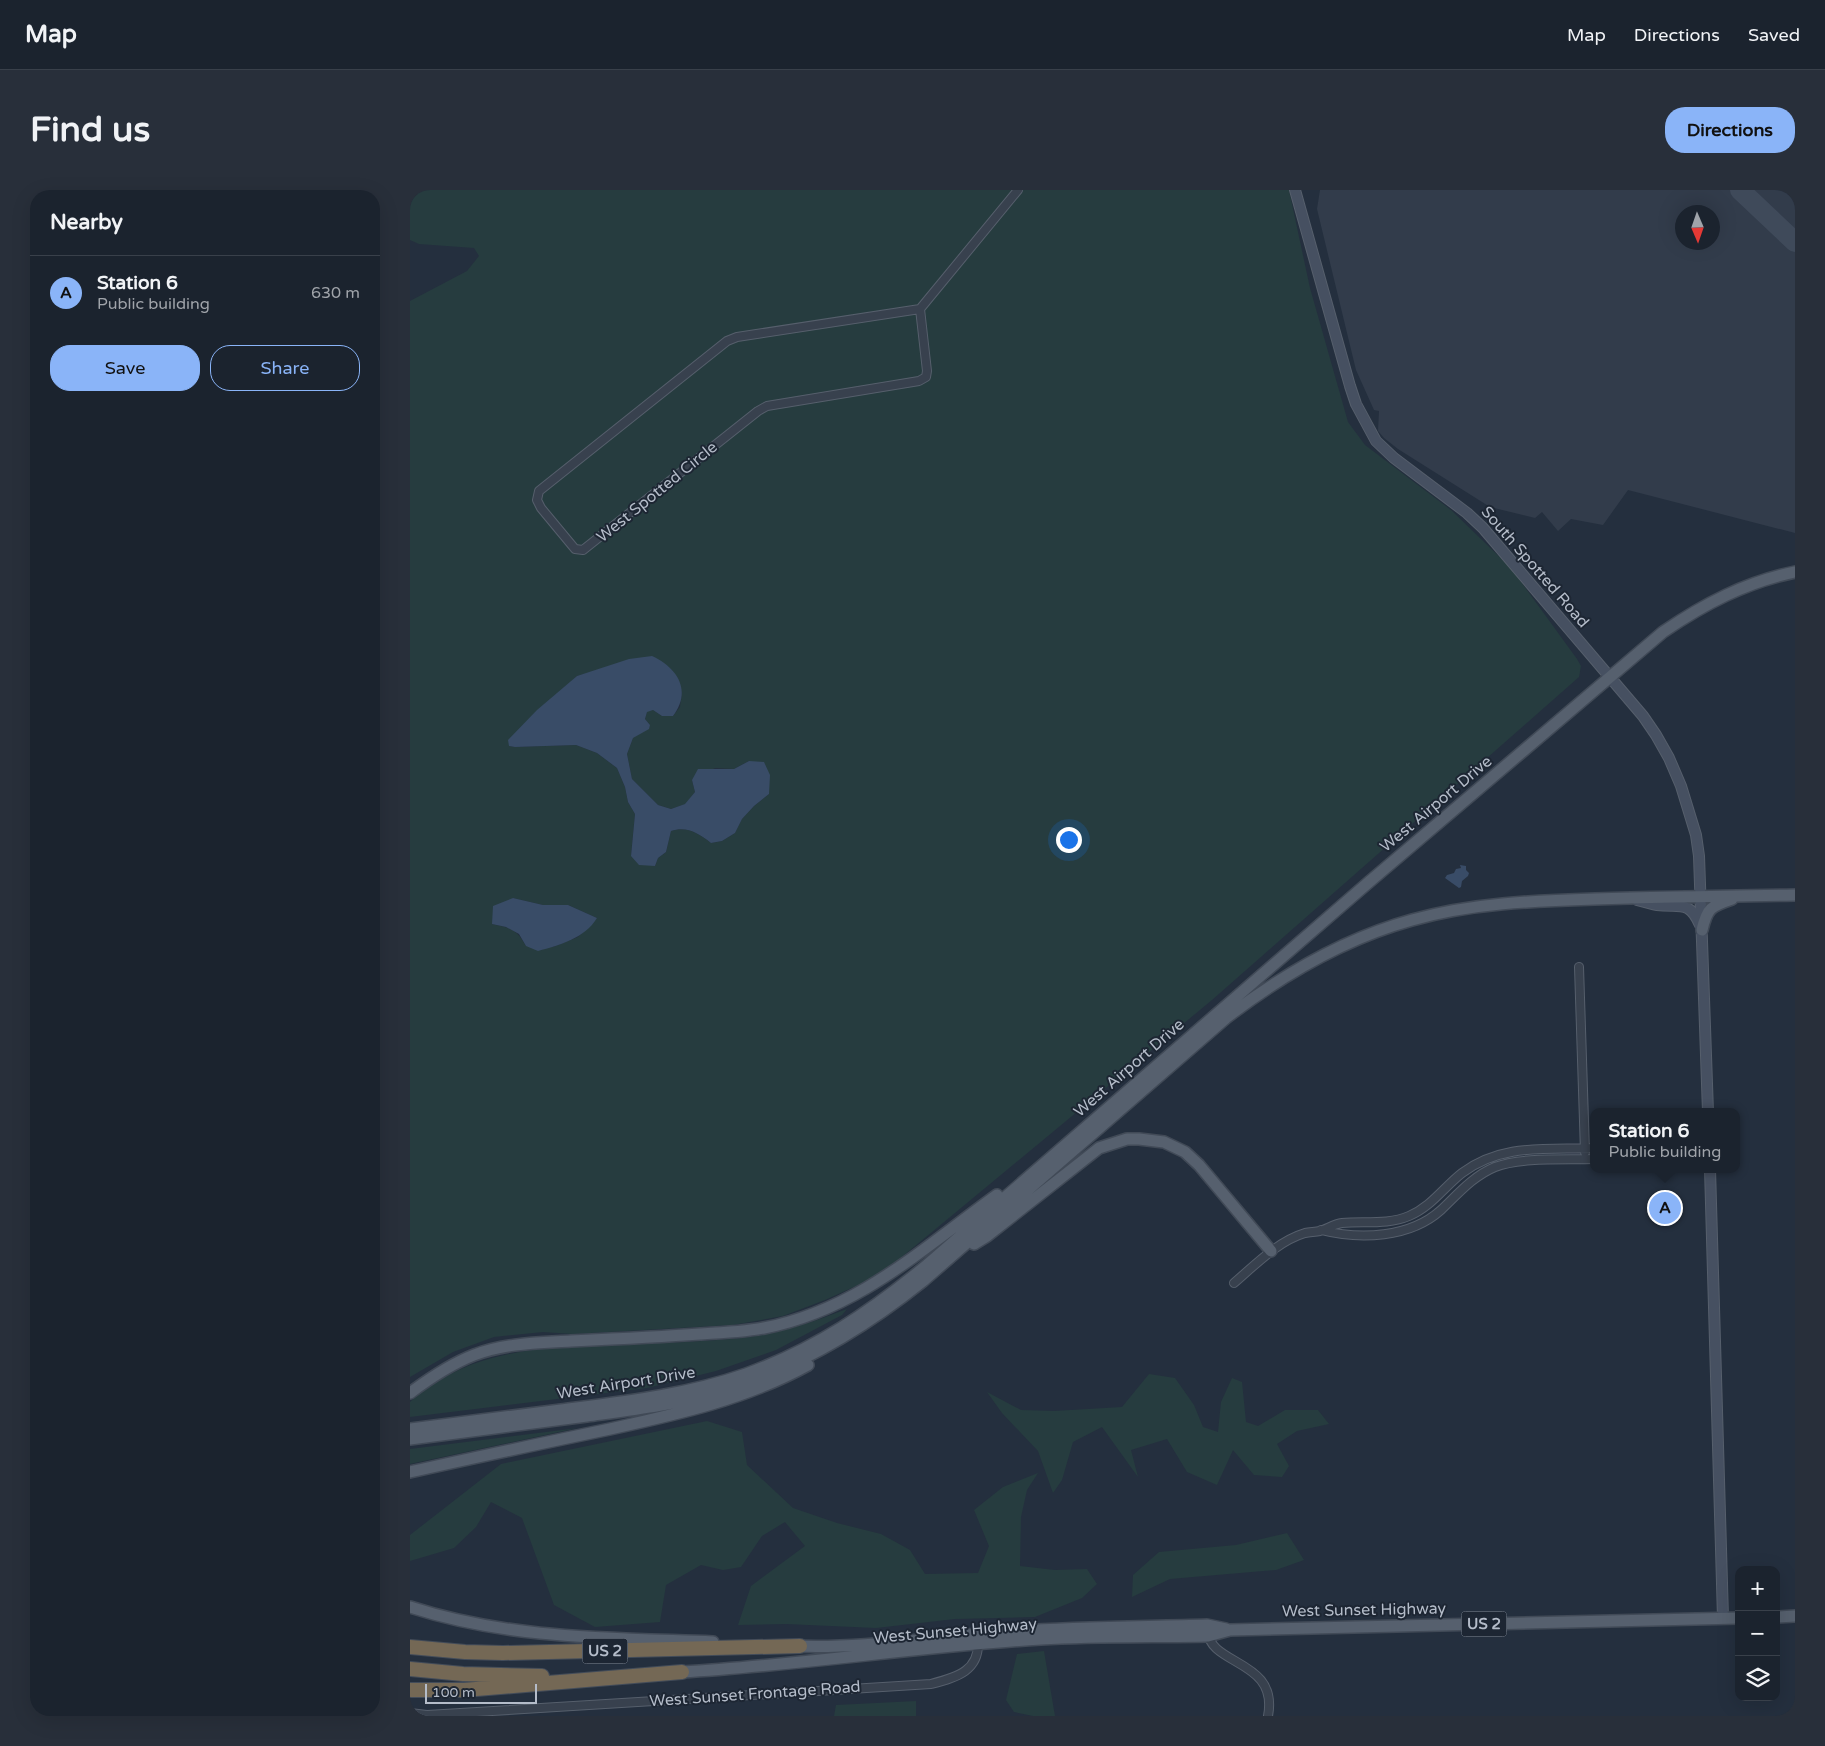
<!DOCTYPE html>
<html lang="en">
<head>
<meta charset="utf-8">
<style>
  :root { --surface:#1b232e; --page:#282f3a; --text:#f1f3f6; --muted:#a0a4aa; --line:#39404a; --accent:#8ab4f8 }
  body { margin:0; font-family:"Varela Round",sans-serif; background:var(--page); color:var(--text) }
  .controls { position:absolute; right:15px; bottom:15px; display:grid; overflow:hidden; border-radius:10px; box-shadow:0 5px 20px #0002 }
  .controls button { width:45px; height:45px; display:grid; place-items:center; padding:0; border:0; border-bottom:1px solid var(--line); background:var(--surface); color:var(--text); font:25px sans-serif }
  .compass { position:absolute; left:1265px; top:15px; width:45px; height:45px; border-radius:50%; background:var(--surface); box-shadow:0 5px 20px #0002; rotate:178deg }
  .scale { position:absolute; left:15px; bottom:12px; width:112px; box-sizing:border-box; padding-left:5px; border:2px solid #b4bcc9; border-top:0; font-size:14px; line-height:18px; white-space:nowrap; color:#b4bcc9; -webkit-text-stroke:4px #1d2633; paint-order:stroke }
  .you { position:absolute; left:658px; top:649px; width:18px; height:18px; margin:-12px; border:4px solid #fff; border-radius:50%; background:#1a73e8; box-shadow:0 0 0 8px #1a73e833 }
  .badge { display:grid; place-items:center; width:32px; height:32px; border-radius:50%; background:var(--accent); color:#111; font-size:16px; font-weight:700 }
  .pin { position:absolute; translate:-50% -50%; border:2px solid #fff; box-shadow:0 1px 5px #0006 }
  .popup { position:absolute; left:1180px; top:918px; width:150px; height:65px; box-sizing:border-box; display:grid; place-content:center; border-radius:10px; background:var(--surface); filter:drop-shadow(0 1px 4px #0005); font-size:16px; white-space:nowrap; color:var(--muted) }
  .popup b { font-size:19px; color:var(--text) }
  .popup::after { content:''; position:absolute; left:50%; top:100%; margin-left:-10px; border:10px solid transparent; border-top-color:var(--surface) }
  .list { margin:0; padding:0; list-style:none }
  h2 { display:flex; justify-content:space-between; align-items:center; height:65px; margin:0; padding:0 20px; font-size:21px }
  h2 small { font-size:16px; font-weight:400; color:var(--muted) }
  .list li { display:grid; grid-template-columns:32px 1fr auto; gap:15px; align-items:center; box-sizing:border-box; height:75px; padding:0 20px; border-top:1px solid var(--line) }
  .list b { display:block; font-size:19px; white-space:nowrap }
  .list p { margin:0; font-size:16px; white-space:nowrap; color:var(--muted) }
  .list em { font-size:16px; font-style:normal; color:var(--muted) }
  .actions { display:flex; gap:10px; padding:15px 20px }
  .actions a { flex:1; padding:11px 0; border:1px solid var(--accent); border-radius:20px; text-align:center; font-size:18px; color:var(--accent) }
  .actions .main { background:var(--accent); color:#111 }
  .icon { flex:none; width:28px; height:28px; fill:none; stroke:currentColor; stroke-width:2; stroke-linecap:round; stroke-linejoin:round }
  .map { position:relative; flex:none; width:1385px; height:1526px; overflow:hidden; border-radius:20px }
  header { display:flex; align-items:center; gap:30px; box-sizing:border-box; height:70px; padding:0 25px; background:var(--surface); border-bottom:1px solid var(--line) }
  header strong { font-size:24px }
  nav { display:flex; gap:28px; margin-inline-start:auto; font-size:18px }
  .intro { display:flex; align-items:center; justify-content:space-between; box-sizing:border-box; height:120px; padding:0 30px }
  h1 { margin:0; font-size:35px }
  .button { padding:12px 22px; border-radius:20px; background:var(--accent); color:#111; font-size:18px; font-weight:700 }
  main { display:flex; gap:30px; padding:0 30px }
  aside { flex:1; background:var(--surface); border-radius:20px; box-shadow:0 5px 20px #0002 }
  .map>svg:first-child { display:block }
  .airport { fill:#323c4b; fill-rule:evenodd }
  .green { fill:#263c3f; fill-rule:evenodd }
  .water { fill:#394c67 }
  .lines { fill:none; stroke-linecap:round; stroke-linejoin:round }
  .taxiway { stroke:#3f4a5a; stroke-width:20 }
  .minor-casing { stroke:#565f6c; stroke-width:10 }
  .secondary-casing { stroke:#565f6c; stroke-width:12 }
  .primary-casing { stroke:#414a57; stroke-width:14 }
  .motorway-casing { stroke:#434c59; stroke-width:16 }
  .minor { stroke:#38414e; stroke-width:8 }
  .secondary { stroke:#465061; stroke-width:10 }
  .primary { stroke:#56606e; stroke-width:11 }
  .motorway { stroke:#746855; stroke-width:14 }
  .labels { text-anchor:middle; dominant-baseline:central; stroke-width:4; stroke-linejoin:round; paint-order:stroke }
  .shield { fill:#1d2633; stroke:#878f9c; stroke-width:1 }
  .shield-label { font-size:15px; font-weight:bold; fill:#b4bcc9 }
  .street-label { font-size:16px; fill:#b4bcc9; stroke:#1d2633 }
</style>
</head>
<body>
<header>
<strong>Map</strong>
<nav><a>Map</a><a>Directions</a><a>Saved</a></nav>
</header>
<div class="intro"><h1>Find us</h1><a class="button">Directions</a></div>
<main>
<aside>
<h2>Nearby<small></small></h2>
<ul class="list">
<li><span class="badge">A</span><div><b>Station 6</b><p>Public building</p></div><em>630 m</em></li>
</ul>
<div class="actions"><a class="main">Save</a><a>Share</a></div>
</aside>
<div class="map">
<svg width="1385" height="1526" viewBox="0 0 1385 1526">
  <rect width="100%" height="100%" fill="#242f3e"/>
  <!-- airport -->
  <path class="airport" d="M910 0H1385V343L1218 300 1193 335 1161 329 1148 341 1132 322 1125 328 1080 317 988 259 974 248 968 241 969 221 964 220 946 180 907 19ZM1272 22H1302V52H1272Z"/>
  <!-- green -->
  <path class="green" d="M0 0H879L900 98 938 232 955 255 1041 320 1101 378 1167 469 1171 476 1169 487 802 810 487 1071 455 1092 415 1110 373 1126 323 1135 163 1144 133 1142 84 1147 43 1162 0 1187V111L57 81 69 66 64 58 9 54 0 50ZM193 479 272 502 270 517 263 526H252L243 520 237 521 235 529 240 535 223 548 217 564 222 589 248 615 261 619 276 614 285 602 282 590 305 578 324 579 339 571 359 604 344 616 332 629 325 643 312 651 301 653C288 643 277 636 261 641L256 662 248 668 245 676 221 665 225 624 218 612 215 597 207 578 187 563 166 555 105 557 99 556 167 486ZM103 708 133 715H158L187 728 168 747 143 757 116 756C107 739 100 738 82 734Z
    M437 1119 432 1125 366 1160 306 1181 237 1198 0 1227V1212C7 1205 16 1200 24 1194 74 1160 133 1158 191 1155 234 1153 277 1153 320 1149 363 1146 397 1134 437 1119Z
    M739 1184 765 1188 784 1215 793 1237 808 1242 811 1212 822 1188 832 1192 836 1232 848 1236 875 1220H908L919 1234 887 1241 867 1254 879 1276 872 1287 844 1285 823 1260 807 1295 777 1282 757 1249 721 1260 728 1287 692 1237 663 1252 652 1290 643 1303 628 1261 592 1223 577 1202 611 1220 644 1221 712 1217Z
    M297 1231 332 1242 337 1275 383 1318 427 1333 471 1344 500 1360 515 1384 568 1383 579 1356 564 1320 593 1297 628 1283 617 1300 611 1327 610 1376 645 1380 677 1379 687 1394 672 1408 625 1427 545 1429 466 1438 376 1434 328 1435 341 1396 395 1356 375 1332 352 1346 331 1377 313 1380 291 1375 256 1395 250 1432 185 1437 144 1415 112 1328 81 1312 66 1337 44 1358 0 1371V1345L91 1274Z
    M168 1238 0 1274V1259Z
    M877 1343 894 1370 866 1380 760 1389 722 1407 723 1385 749 1362 826 1355Z
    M634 1461 645 1526H623L604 1522 596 1510 607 1464Z
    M506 1511V1526H424L426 1515Z"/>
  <!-- water -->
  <path class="water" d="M242 466C268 478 282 501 263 526H252L243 520 237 522 235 529 240 535 239 539 223 548 217 564 222 589 248 615 261 619 275 614 285 602 282 590 288 579H324L339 571 354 572 360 585 359 604 344 616 332 629 325 643 312 651 301 653C288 643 277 636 261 641L256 662 248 668 245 676 229 675 221 666 225 624 218 612 215 597 207 578 187 563 166 555 105 557 99 556 98 550 127 520 167 486 219 469Z
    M1050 675 1056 676V680L1059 683 1058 686 1052 691 1051 697 1049 698 1035 688 1037 685 1044 683 1046 679 1051 678Z
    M103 708 133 715H158L187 728C175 748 150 755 128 761L116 756 109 744 96 737 82 734 83 716Z"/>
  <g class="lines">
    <!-- taxiway -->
    <path class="taxiway" d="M1330 0 1385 52"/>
    <!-- minor casing -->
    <g class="minor-casing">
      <path id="minor" d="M510 119 517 181 516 187 509 191 357 216 348 221 173 360 165 359 131 318 127 310 129 301 317 151 327 147 510 119 608 0
        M1169 777 1175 962
        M911 1040C950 1050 1000 1048 1031 1020 1048 1004 1063 986 1085 977 1111 967 1155 970 1184 969
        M824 1093C845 1075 868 1051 895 1043 900 1042 905 1042 910 1041 917 1039 924 1034 932 1033 954 1031 978 1035 999 1026 1021 1017 1034 997 1052 983 1092 953 1137 960 1184 958
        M798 1441C799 1476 869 1469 858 1526
        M0 1523 17 1525 521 1494C547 1487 570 1481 568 1450"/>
    </g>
    <!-- secondary casing -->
    <g class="secondary-casing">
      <path id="secondary" d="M885 0 940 196 946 214 966 251 984 268 1057 323 1073 338 1233 526 1246 545 1259 568 1271 596 1286 645 1289 666 1298 922
        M1227 710C1234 712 1241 714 1247 715 1269 718 1279 709 1290 735
        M1300 979 1313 1428"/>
    </g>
    <!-- primary casing -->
    <g class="primary-casing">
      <path id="primary" d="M1292 740C1297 718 1301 716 1322 709
        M564 1054 577 1046 689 958 717 949H729L754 952 775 962 789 975 861 1061
        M0 1203C20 1188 41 1174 64 1165 95 1153 129 1153 161 1151 204 1149 247 1147 290 1144 311 1143 333 1142 354 1138 447 1120 512 1059 587 1005
        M0 1239C50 1233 100 1226 151 1220 213 1212 276 1205 336 1184 407 1158 460 1122 517 1075L959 692 1253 442C1294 414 1336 392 1385 382
        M0 1249C59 1241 118 1234 177 1226 221 1220 265 1215 308 1202 384 1180 452 1140 513 1091L816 828C872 785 933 749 1002 730 1062 713 1123 711 1185 709 1252 707 1318 706 1385 705
        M0 1282C66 1267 133 1253 200 1239 268 1224 336 1209 398 1175
        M0 1417C98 1449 201 1448 303 1452
        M1366 1427 1385 1426
        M384 1456C453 1459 523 1447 592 1442 660 1437 729 1437 797 1435L816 1439
        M272 1482C393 1475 511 1456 631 1449 686 1446 742 1447 798 1446L820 1440 1329 1428"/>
    </g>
    <!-- motorway casing -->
    <g class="motorway-casing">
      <path id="motorway" d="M0 1457 55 1462 93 1463 390 1456
        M0 1479 53 1484 132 1486
        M0 1500H54L272 1482"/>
    </g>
    <!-- minor -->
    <use href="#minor" class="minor"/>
    <!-- secondary -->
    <use href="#secondary" class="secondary"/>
    <!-- primary -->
    <use href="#primary" class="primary"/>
    <!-- motorway -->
    <use href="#motorway" class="motorway"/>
  </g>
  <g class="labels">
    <!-- shield labels -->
    <g class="shield">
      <rect x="1051.5" y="1421.5" width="45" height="25" rx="4"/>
      <rect x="172.5" y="1448.5" width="45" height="25" rx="4"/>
    </g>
    <g class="shield-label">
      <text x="1074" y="1434">US 2</text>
      <text x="195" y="1461">US 2</text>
    </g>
    <!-- street labels -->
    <g class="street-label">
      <text transform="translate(247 302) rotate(-39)">West Spotted Circle</text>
      <text transform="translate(1125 377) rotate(49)">South Spotted Road</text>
      <text transform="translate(1026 614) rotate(-40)">West Airport Drive</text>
      <text transform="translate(719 878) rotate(-41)">West Airport Drive</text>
      <text transform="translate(216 1193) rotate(-9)">West Airport Drive</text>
      <text transform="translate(954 1420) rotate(-1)">West Sunset Highway</text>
      <text transform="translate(545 1441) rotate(-5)">West Sunset Highway</text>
      <text transform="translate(345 1504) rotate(-4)">West Sunset Frontage Road</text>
    </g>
  </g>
</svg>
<div class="controls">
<button>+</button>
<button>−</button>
<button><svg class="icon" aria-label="layers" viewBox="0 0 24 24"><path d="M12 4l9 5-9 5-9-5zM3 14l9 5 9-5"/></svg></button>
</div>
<svg class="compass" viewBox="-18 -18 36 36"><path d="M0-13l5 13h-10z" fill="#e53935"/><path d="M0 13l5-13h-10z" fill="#a0a4aa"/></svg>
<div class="scale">100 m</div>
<div class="you"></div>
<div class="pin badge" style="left:1255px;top:1018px">A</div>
<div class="popup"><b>Station 6</b>Public building</div>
</div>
</main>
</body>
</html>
